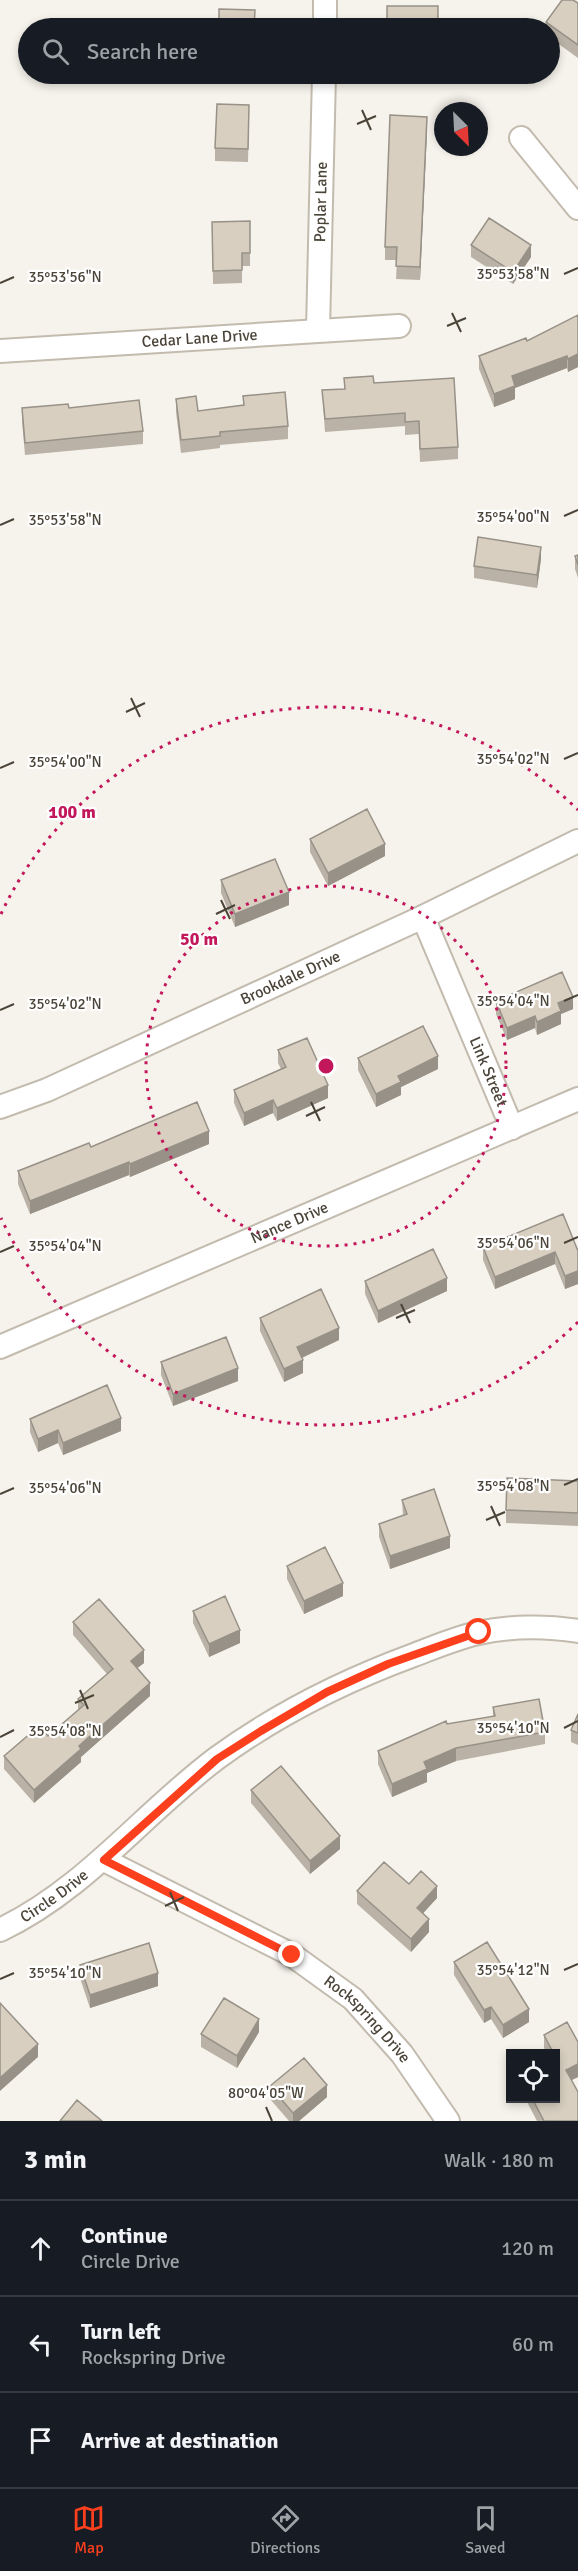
<!DOCTYPE html>
<html lang="en">
<head>
<meta charset="utf-8">
<style>
  :root { --surface:#171b24; --page:#20242c; --text:#f1f3f6; --muted:#9ea1a6; --line:#363941; --accent:#fc3f1d }
  body { margin:0; font-family:Signika,sans-serif; background:var(--page); color:var(--text) }
  .controls { position:absolute; right:18px; bottom:18px; display:grid; overflow:hidden; border-radius:0px; box-shadow:0 3px 9px #0003 }
  .controls button { width:54px; height:54px; display:grid; place-items:center; padding:0; border:0; border-bottom:2px solid var(--line); background:var(--surface); color:var(--text); font:30px sans-serif }
  .compass { position:absolute; left:434px; top:102px; width:54px; height:54px; border-radius:50%; background:var(--surface); box-shadow:0 3px 9px #0003; rotate:156deg }
  .stop { position:absolute; width:18px; height:18px; margin:-14px; border:4px solid #fc3f1d; border-radius:50%; background:#fff }
  .stop.end { background:#fc3f1d; border-color:#fff; box-shadow:0 2px 6px #0008 }
  .list { margin:0; padding:0; list-style:none }
  h2 { display:flex; justify-content:space-between; align-items:center; height:78px; margin:0; padding:0 24px; font-size:26px }
  h2 small { font-size:20px; font-weight:400; color:var(--muted) }
  .list li { display:grid; grid-template-columns:39px 1fr auto; gap:18px; align-items:center; box-sizing:border-box; height:96px; padding:0 24px; border-top:2px solid var(--line) }
  .list b { display:block; font-size:22px; white-space:nowrap }
  .list p { margin:0; font-size:20px; white-space:nowrap; color:var(--muted) }
  .list em { font-size:20px; font-style:normal; color:var(--muted) }
  .icon { flex:none; width:33px; height:33px; fill:none; stroke:currentColor; stroke-width:2; stroke-linecap:round; stroke-linejoin:round }
  .map { position:relative; flex:none; width:578px; height:2121px; overflow:hidden }
  .search { position:absolute; background:var(--surface); box-shadow:0 3px 9px #0003; left:18px; right:18px; top:18px; height:66px; display:flex; align-items:center; gap:15px; box-sizing:border-box; padding:0 21px; border-radius:33px; color:var(--muted); font-size:22px }
  .sheet { height:366px; background:var(--surface) }
  nav { display:flex; justify-content:space-around; align-items:center; box-sizing:border-box; height:84px; border-top:2px solid var(--line); background:var(--surface); font-size:16px; color:var(--muted) }
  nav a { display:grid; justify-items:center; gap:3px }
  nav .on { color:var(--accent) }
  .map>svg:first-child { display:block }
  .lines { fill:none; stroke-linecap:round; stroke-linejoin:round }
  .minor-casing { stroke:#c2bbae; stroke-width:26 }
  .minor { stroke:#fff; stroke-width:22 }
  .wall { fill:#bab2a6 }
  .shaded-wall { fill:#979187 }
  .building { fill:#d8cfc1; stroke:#979187; stroke-width:1.5 }
  .route { stroke:#fc3f1d; stroke-width:8 }
  .ticks { fill:none; stroke:#4b4439; stroke-width:2 }
  .ring { fill:none; stroke:#c2185b; stroke-width:3; stroke-dasharray:3 6 }
  .labels { text-anchor:middle; dominant-baseline:central; stroke-width:4.5; stroke-linejoin:round; paint-order:stroke }
  .street-label { font-size:16px; fill:#4b4439; stroke:#fff }
  .ticks-label { font-size:15px; text-anchor:middle; fill:#4b4439; stroke:#fff; stroke-width:4.5; stroke-linejoin:round; paint-order:stroke }
  .centre { fill:#c2185b; stroke:#fff; stroke-width:3 }
  .ring-label { font-size:18px; text-anchor:middle; font-weight:bold; fill:#c2185b; stroke:#fff; stroke-width:4.5; stroke-linejoin:round; paint-order:stroke }
</style>
</head>
<body>
<div class="map">
<svg width="578" height="2121" viewBox="0 0 578 2121">
  <rect width="100%" height="100%" fill="#f6f3ec"/>
  <g class="lines">
    <!-- minor casing -->
    <g class="minor-casing">
      <g id="minor">
        <path d="M325 28V0"/>
        <path d="M521 138 578 208"/>
        <path id="s1" d="M318 330 324 74"/>
        <path id="s2" d="M0 351 399 326"/>
        <path id="s3" d="M423 917 512 1128"/>
        <path id="s4" d="M0 1107 47 1090 423 917 578 841"/>
        <path id="s5" d="M0 1347 578 1099"/>
        <path id="s6" d="M104 1860 292 1955 353 1999 402 2054 448 2121"/>
        <path id="s7" d="M0 1930C86 1889 142 1814 217 1758 276 1715 346 1680 414 1655 435 1647 456 1638 478 1633 510 1626 547 1626 578 1631"/>
      </g>
    </g>
    <!-- minor -->
    <use href="#minor" class="minor"/>
  </g>
  <!-- wall -->
  <path class="wall" d="M578 3V58L549 37V28H546V22Z
    M249 118 248 162 215 161V148Z
    M427 130 420 280 396 279 397 260H385V247Z
    M250 221V266H242V283L213 284 212 222Z
    M471 245 531 257 513 284 471 257Z
    M578 315V367L568 372 567 368 515 388V399L494 407 479 369V356L527 341Z
    M344 378 374 383 458 447V459L420 462 419 434 405 435V426L325 432 322 390 344 389Z
    M243 396 288 426V439L220 445V448L181 453 176 412V399L198 411 243 405Z
    M22 408H69L143 431V444L25 455 22 421Z
    M578 555V578L575 569V556Z
    M541 559 537 588 474 578V566Z
    M310 839 385 856 328 886 310 852Z
    M221 880 289 905 235 927 221 893Z
    M496 1001 573 1009 561 1014V1024L537 1035 535 1028 507 1040 496 1014Z
    M278 1050 328 1098 277 1121 273 1113 244 1126 234 1103V1090L281 1069 278 1063Z
    M358 1058 438 1069 401 1087V1095L376 1107 358 1070Z
    M209 1144 130 1177 129 1175 30 1214 18 1184V1171L91 1147Z
    M483 1247 578 1251V1284L565 1289 555 1264 495 1289 483 1260Z
    M365 1281 447 1291 378 1323 365 1294Z
    M260 1318 339 1340 302 1358 303 1373 284 1382 260 1331Z
    M161 1362 238 1381 173 1406 161 1375Z
    M30 1419 121 1431 63 1455 58 1443 38 1452 30 1432Z
    M578 1481V1526L506 1523V1510Z
    M402 1500 450 1548 390 1569 379 1537V1524L403 1516Z
    M287 1566 343 1596 304 1614 287 1579Z
    M193 1611 240 1643 209 1657 193 1623Z
    M73 1622 144 1663 137 1668 150 1696 81 1757V1762L34 1803 4 1769V1756L48 1736 78 1710V1699L107 1674 73 1635Z
    M493 1707 545 1732V1744L456 1761 427 1773V1782L392 1797 378 1764V1751L447 1724 493 1716Z
    M578 1714V1745L571 1742V1730Z
    M251 1790 340 1849 310 1874 251 1803Z
    M409 1884 437 1898 423 1913 429 1932 411 1952 357 1904V1891Z
    M454 1962 529 2022 503 2038 491 2019 484 2023 454 1975Z
    M80 1965 158 1986 90 2008 80 1978Z
    M567 2022 578 2042V2077L571 2080 578 2092V2121H537L525 2098H555V2054H547L544 2048V2035Z
    M259 2032 237 2068 201 2047V2034Z
    M270 2086 327 2097 299 2121H289L270 2099Z"/>
  <!-- shaded-wall -->
  <path class="shaded-wall" d="M427 117V130L420 280V267Z
    M531 245V257L513 284V272Z
    M578 354V367L568 372V359Z
    M567 356V368L515 388V399L494 407V394L512 376Z
    M541 547V559L537 588V575Z
    M385 844V856L328 886V873Z
    M289 892V905L235 927V914Z
    M573 997V1009L561 1014V1024L537 1035V1022L558 1003Z
    M535 1016V1028L507 1040V1028Z
    M438 1056V1069L401 1087V1095L376 1107V1094L398 1076Z
    M328 1085V1098L277 1121V1108Z
    M273 1100V1113L244 1126V1113Z
    M209 1131V1144L130 1177V1164Z
    M129 1162V1175L30 1214V1201Z
    M555 1252V1264L495 1289V1277Z
    M578 1271V1284L565 1289V1276Z
    M447 1278V1291L378 1323V1311Z
    M339 1328V1340L297 1360V1347Z
    M303 1360V1373L284 1382V1369Z
    M238 1368V1381L173 1406V1394Z
    M121 1418V1431L63 1455V1443Z
    M58 1430V1443L38 1452V1439Z
    M450 1536V1548L390 1569V1556Z
    M343 1583V1596L304 1614V1601Z
    M240 1630V1643L209 1657V1644Z
    M144 1650V1663L131 1673V1661Z
    M150 1683V1696L81 1757V1762L34 1803V1790L79 1746Z
    M456 1748V1761L427 1773V1782L392 1797V1784L424 1762Z
    M340 1836V1849L310 1874V1861Z
    M437 1886V1898L417 1920V1908Z
    M429 1919V1932L411 1952V1939Z
    M158 1973V1986L90 2008V1995Z
    M491 2007V2019L484 2023V2010Z
    M529 2009V2022L503 2038V2025Z
    M259 2019V2032L237 2068V2056Z
    M38 2044V2057L0 2091V2078Z
    M578 2064V2077L566 2083V2070Z
    M327 2085V2097L299 2121H293V2113Z"/>
  <!-- building -->
  <path class="building" d="M562 0H573L578 3V45L546 22Z
    M387 6H438V28H387Z
    M219 9 255 10 254 28H219Z
    M217 104 249 105 248 149 215 148Z
    M390 115 427 117 420 267 396 266 397 247H385Z
    M489 218 531 245 513 272 471 245Z
    M250 221V253H242V270L213 271 212 222Z
    M578 315V354L568 359 567 356 512 376 515 386 494 394 479 356 526 338 527 341Z
    M373 376 374 383 454 378 458 447 420 449 419 421 405 422V413L325 419 322 390 345 389 344 378Z
    M285 392 288 426 220 432V436L181 440 176 399 196 396 198 411 244 405 243 396Z
    M139 400 143 431 25 443 22 408 68 404 69 408Z
    M478 537 541 547 537 575 474 566Z
    M578 555V565L575 556Z
    M367 809 385 844 328 873 310 839Z
    M275 859 289 892 235 914 221 880Z
    M562 972 573 997 558 1003 561 1011 537 1022 535 1016 507 1028 496 1001Z
    M423 1026 438 1056 398 1076 401 1082 376 1094 358 1058Z
    M307 1038 328 1085 277 1108 273 1100 244 1113 234 1090 286 1067 278 1050Z
    M197 1102 209 1131 130 1164 129 1162 30 1201 18 1171 89 1143 91 1147Z
    M563 1214 578 1251V1271L565 1276 555 1252 495 1277 483 1247Z
    M433 1249 447 1278 378 1311 365 1281Z
    M321 1289 339 1328 297 1347 303 1360 284 1369 260 1318Z
    M226 1337 238 1368 173 1394 161 1362Z
    M107 1385 121 1418 63 1443 58 1430 38 1439 30 1419Z
    M507 1478 578 1481V1513L506 1510Z
    M434 1489 450 1536 390 1556 379 1524 407 1514 402 1500Z
    M325 1547 343 1583 304 1601 287 1566Z
    M225 1596 240 1630 209 1644 193 1611Z
    M99 1599 144 1650 131 1661 150 1683 79 1746 81 1749 34 1790 4 1756 39 1726 48 1736 84 1705 78 1699 113 1669 73 1622Z
    M539 1699 545 1732 456 1748 424 1762 427 1769 392 1784 378 1751 446 1721 447 1724 495 1716 493 1707Z
    M578 1714V1733L571 1730Z
    M281 1766 340 1836 310 1861 251 1790Z
    M384 1862 409 1884 421 1871 437 1886 417 1908 429 1919 411 1939 357 1891Z
    M487 1942 529 2009 503 2025 491 2007 484 2010 454 1962Z
    M149 1943 158 1973 90 1995 80 1965Z
    M224 1998 259 2019 237 2056 201 2034Z
    M0 2003 38 2044 0 2078Z
    M567 2022 578 2042V2064L566 2070 578 2092V2121H544L532 2098H555V2062L558 2061 555 2057V2054H554L544 2035Z
    M304 2058 327 2085 293 2113 270 2086Z
    M77 2100 102 2121H60Z"/>
  <g class="lines">
    <!-- route -->
    <path class="route" d="M292 1955 104 1860 217 1759 261 1731 327 1692 388 1664 479 1632"/>
  </g>
  <!-- ticks -->
  <path class="ticks" d="M362 110 371 130M357 124 376 116M564 274 578 268M0 283 14 277M452 313 461 332M447 326 466 318M564 516 578 510M0 525 14 519M131 698 140 717M126 712 145 703M564 759 578 753M0 768 14 762M221 900 230 919M216 914 235 905M564 1001 578 995M0 1010 14 1004M311 1102 320 1121M306 1116 325 1107M564 1243 578 1237M0 1252 14 1246M401 1304 410 1323M396 1318 415 1310M564 1485 578 1479M0 1494 14 1488M491 1506 500 1526M486 1520 505 1512M80 1690 88 1709M75 1703 94 1695M564 1728 578 1721M0 1737 14 1730M170 1892 178 1911M165 1906 184 1897M564 1970 578 1964M0 1979 14 1973M266 2107 272 2121"/>
  <!-- distance rings -->
  <g class="ring">
    <circle cx="326" cy="1066" r="180"/>
    <path d="M578 1322A359 359 0 0 1 1 1218M1 914A359 359 0 0 1 578 810"/>
  </g>
  <g class="labels">
    <!-- street labels -->
    <g class="street-label">
      <text stroke="none"><textPath href="#s1" startOffset="128">Poplar Lane</textPath></text>
      <text stroke="none"><textPath href="#s2" startOffset="200">Cedar Lane Drive</textPath></text>
      <text stroke="none"><textPath href="#s4" startOffset="318">Brookdale Drive</textPath></text>
      <text stroke="none"><textPath href="#s3" startOffset="168">Link Street</textPath></text>
      <text stroke="none"><textPath href="#s5" startOffset="315">Nance Drive</textPath></text>
      <text stroke="none"><textPath href="#s7" startOffset="64">Circle Drive</textPath></text>
      <text stroke="none"><textPath href="#s6" startOffset="310">Rockspring Drive</textPath></text>
    </g>
  </g>
  <g class="ticks-label">
    <text x="513" y="279">35°53'58"N</text>
    <text x="65" y="282">35°53'56"N</text>
    <text x="513" y="522">35°54'00"N</text>
    <text x="65" y="525">35°53'58"N</text>
    <text x="513" y="764">35°54'02"N</text>
    <text x="65" y="767">35°54'00"N</text>
    <text x="513" y="1006">35°54'04"N</text>
    <text x="65" y="1009">35°54'02"N</text>
    <text x="513" y="1248">35°54'06"N</text>
    <text x="65" y="1251">35°54'04"N</text>
    <text x="513" y="1491">35°54'08"N</text>
    <text x="65" y="1493">35°54'06"N</text>
    <text x="513" y="1733">35°54'10"N</text>
    <text x="65" y="1736">35°54'08"N</text>
    <text x="513" y="1975">35°54'12"N</text>
    <text x="65" y="1978">35°54'10"N</text>
    <text x="266" y="2098">80°04'05"W</text>
  </g>
  <circle cx="326" cy="1066" r="9" class="centre"/>
  <g class="ring-label">
    <text x="72" y="818">100 m</text>
    <text x="199" y="945">50 m</text>
  </g>
</svg>
<div class="controls">
<button><svg class="icon" aria-label="locate" viewBox="0 0 24 24"><circle cx="12" cy="12" r="6"/><path d="M12 2v4M12 18v4M2 12h4M18 12h4"/></svg></button>
</div>
<svg class="compass" viewBox="-18 -18 36 36"><path d="M0-13l5 13h-10z" fill="#e53935"/><path d="M0 13l5-13h-10z" fill="#9ea1a6"/></svg>
<div class="stop" style="left:479px;top:1632px"></div>
<div class="stop end" style="left:292px;top:1955px"></div>
<div class="search"><svg class="icon" aria-label="search" viewBox="0 0 24 24"><circle cx="10" cy="10" r="6"/><path d="M15 15l6 6"/></svg>Search here</div>
</div>
<section class="sheet">
<h2>3 min<small>Walk · 180 m</small></h2>
<ul class="list">
<li><svg class="icon" aria-label="ahead" viewBox="0 0 24 24"><path d="M12 20V5M6 11l6-6 6 6"/></svg><div><b>Continue</b><p>Circle Drive</p></div><em>120 m</em></li>
<li><svg class="icon" aria-label="left" viewBox="0 0 24 24"><path d="M17 20v-9H6M10 6l-5 5 5 5"/></svg><div><b>Turn left</b><p>Rockspring Drive</p></div><em>60 m</em></li>
<li><svg class="icon" aria-label="arrive" viewBox="0 0 24 24"><path d="M6 21V4h12l-3 4 3 4H6"/></svg><div><b>Arrive at destination</b></div></li>
</ul>
</section>
<nav>
<a class="on"><svg class="icon" aria-label="map" viewBox="0 0 24 24"><path d="M3 6l6-2 6 2 6-2v14l-6 2-6-2-6 2zM9 4v14M15 6v14"/></svg>Map</a>
<a><svg class="icon" aria-label="directions" viewBox="0 0 24 24"><path d="M12 3l9 9-9 9-9-9zM9 14v-3h6M13 9l2 2-2 2"/></svg>Directions</a>
<a><svg class="icon" aria-label="saved" viewBox="0 0 24 24"><path d="M7 4h10v16l-5-4-5 4z"/></svg>Saved</a>
</nav>
</body>
</html>
